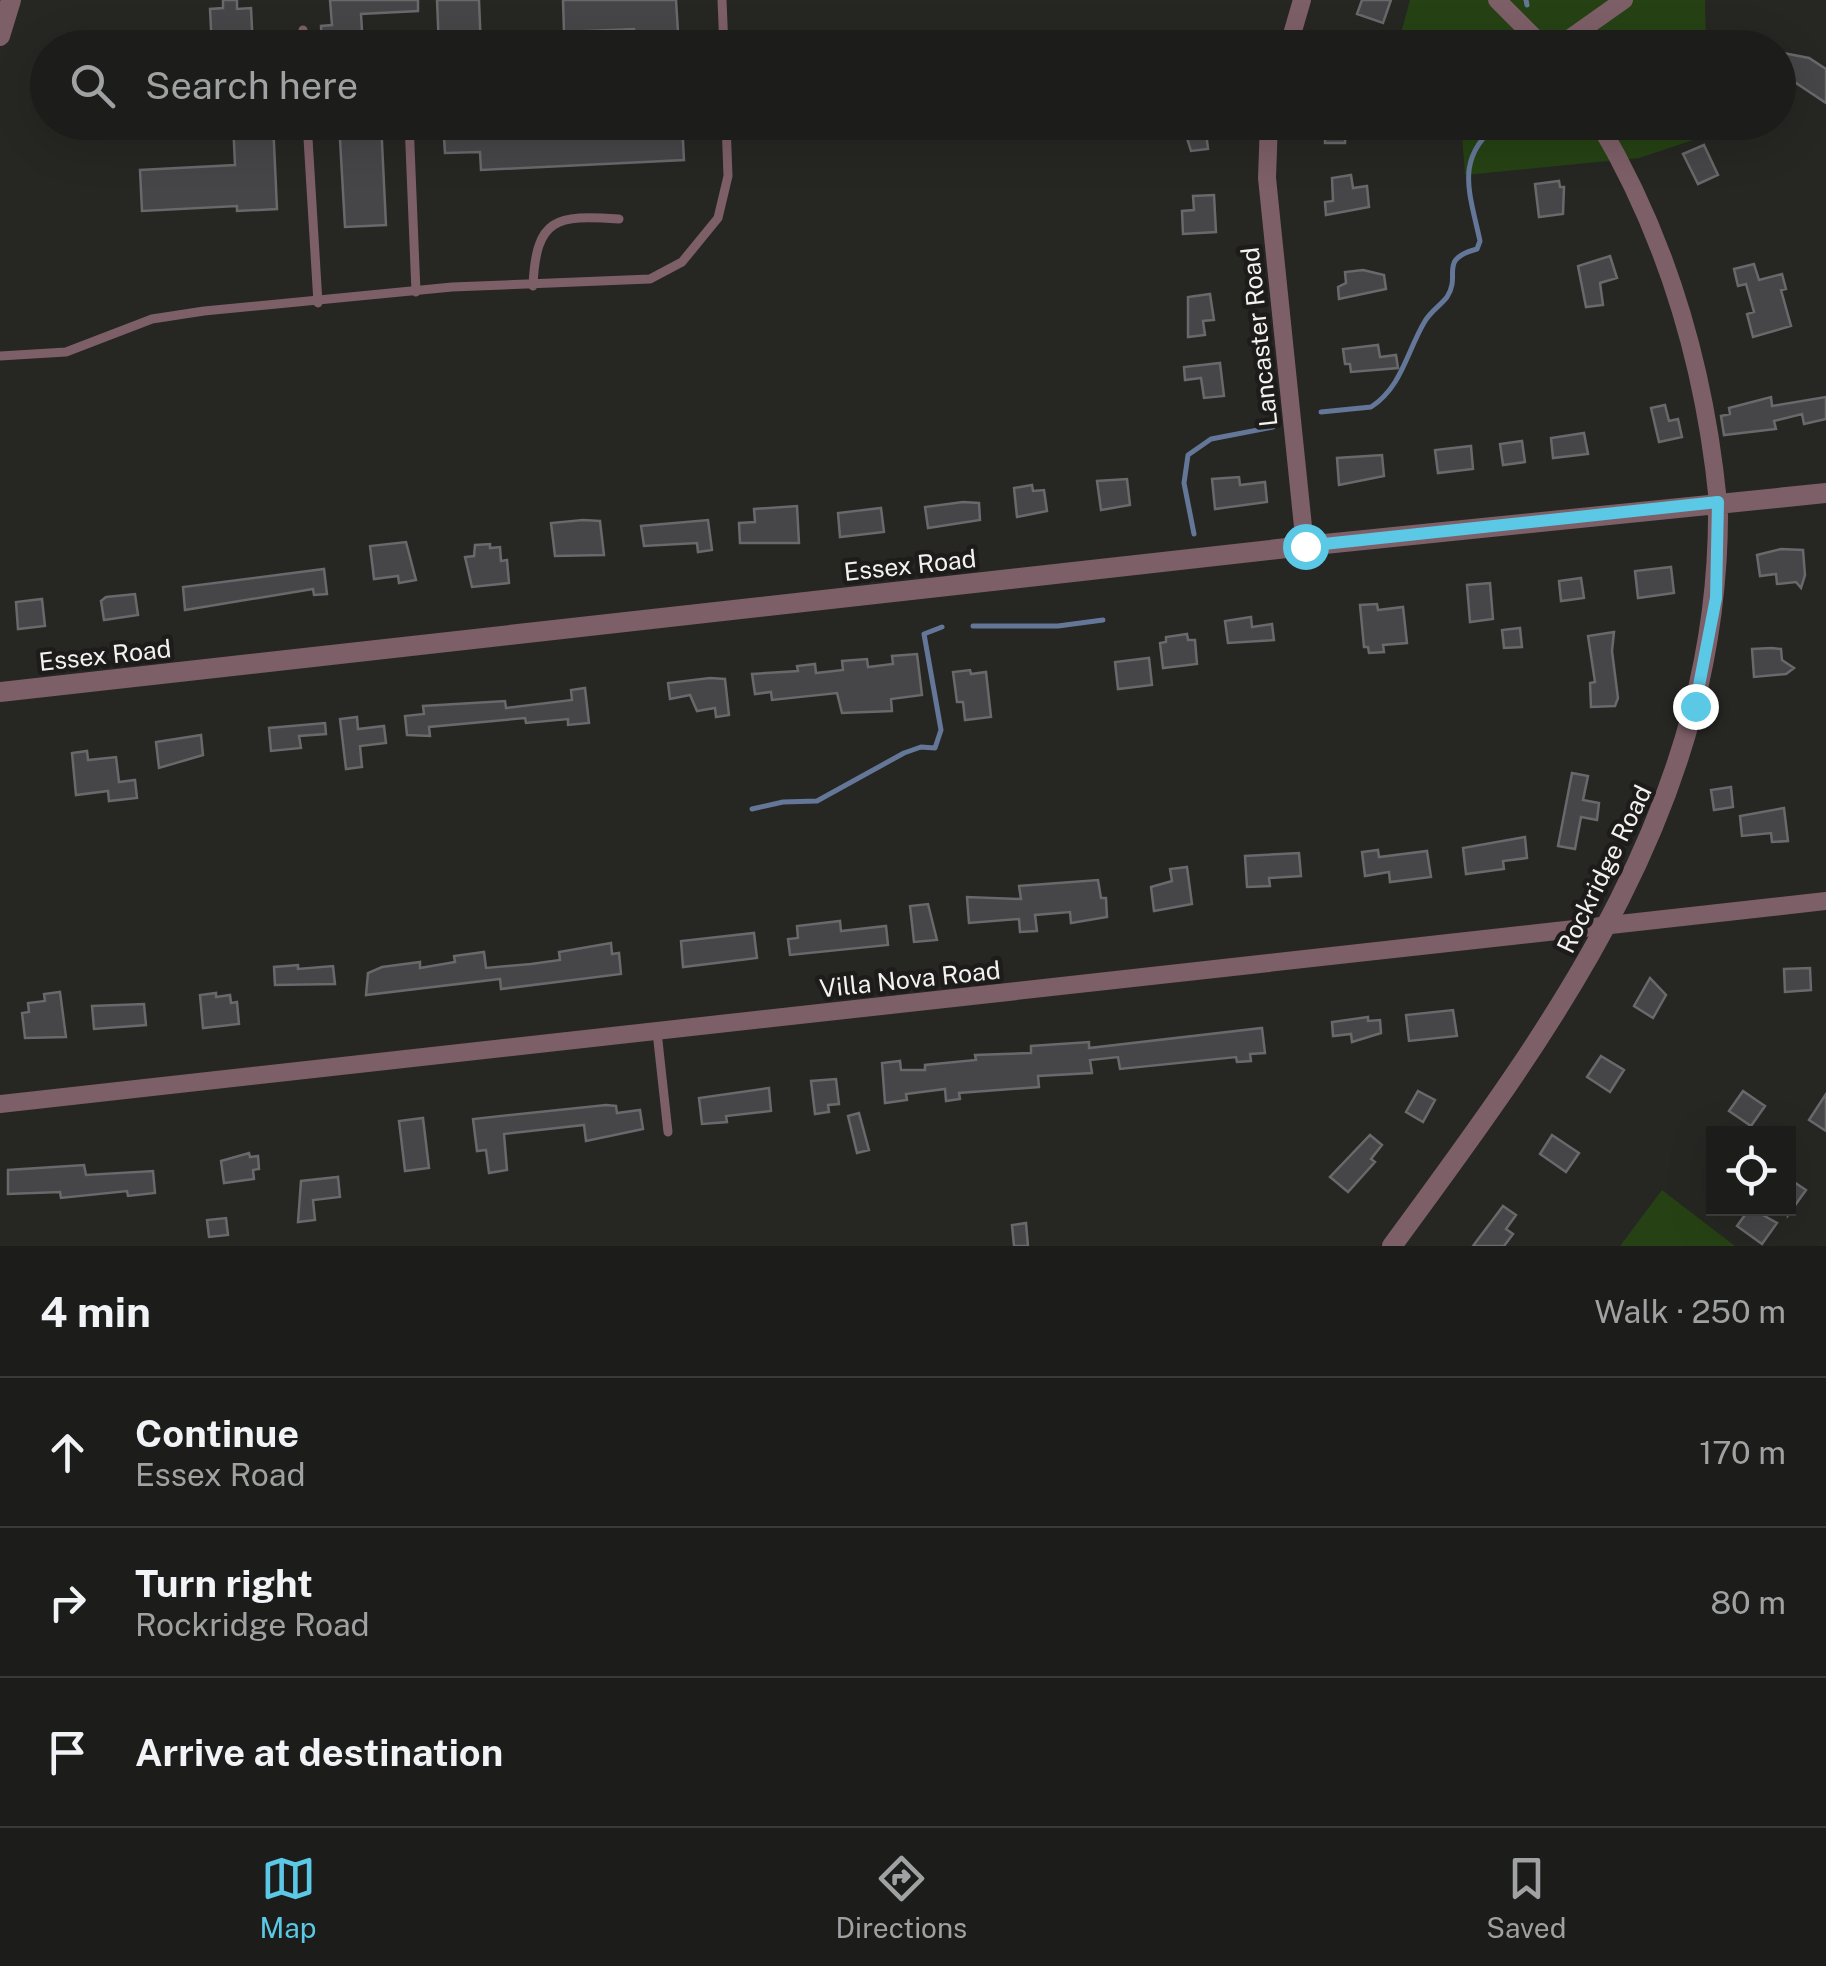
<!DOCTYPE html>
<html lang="en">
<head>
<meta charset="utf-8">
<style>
  :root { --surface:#1c1c1a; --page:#292927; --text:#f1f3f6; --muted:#a0a1a2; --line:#3a3a39; --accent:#5bc8e6 }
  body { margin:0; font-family:"Public Sans",sans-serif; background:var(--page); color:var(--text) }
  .controls { position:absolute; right:30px; bottom:30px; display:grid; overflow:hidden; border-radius:0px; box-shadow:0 10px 40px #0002 }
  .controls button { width:90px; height:90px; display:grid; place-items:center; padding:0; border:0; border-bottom:2px solid var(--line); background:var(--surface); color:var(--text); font:50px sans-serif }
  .stop { position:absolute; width:30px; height:30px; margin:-22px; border:8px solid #5bc8e6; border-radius:50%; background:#fff }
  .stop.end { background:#5bc8e6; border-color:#fff; box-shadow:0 2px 10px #0008 }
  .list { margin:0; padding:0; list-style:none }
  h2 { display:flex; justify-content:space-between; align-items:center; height:130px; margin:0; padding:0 40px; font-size:42px }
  h2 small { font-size:32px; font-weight:400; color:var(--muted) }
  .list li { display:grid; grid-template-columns:65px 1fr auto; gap:30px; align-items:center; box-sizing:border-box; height:150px; padding:0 40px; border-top:2px solid var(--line) }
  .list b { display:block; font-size:38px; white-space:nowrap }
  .list p { margin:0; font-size:32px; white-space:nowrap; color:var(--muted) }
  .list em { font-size:32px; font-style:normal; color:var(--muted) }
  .icon { flex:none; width:55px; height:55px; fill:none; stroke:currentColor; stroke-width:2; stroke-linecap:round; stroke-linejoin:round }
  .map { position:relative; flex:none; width:1826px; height:1246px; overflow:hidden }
  .search { position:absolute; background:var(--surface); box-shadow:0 10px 40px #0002; left:30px; right:30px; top:30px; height:110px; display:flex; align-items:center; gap:25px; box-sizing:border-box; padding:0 35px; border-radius:55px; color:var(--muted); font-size:38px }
  .sheet { height:580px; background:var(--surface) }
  nav { display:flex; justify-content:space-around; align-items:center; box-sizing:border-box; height:140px; border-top:2px solid var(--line); background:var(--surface); font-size:28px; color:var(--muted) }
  nav a { display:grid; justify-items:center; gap:5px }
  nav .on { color:var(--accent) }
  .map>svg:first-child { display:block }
  .green { fill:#264214 }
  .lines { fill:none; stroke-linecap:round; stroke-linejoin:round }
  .stream { stroke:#647798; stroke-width:5 }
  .building { fill:#464547; stroke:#69686b; stroke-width:2.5 }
  .service { stroke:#7d5f67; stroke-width:9 }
  .minor { stroke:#7d5f67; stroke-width:18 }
  .tertiary { stroke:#7d5f67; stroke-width:20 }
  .route { stroke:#5bc8e6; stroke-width:12 }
  .labels { text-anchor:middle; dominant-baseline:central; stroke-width:9; stroke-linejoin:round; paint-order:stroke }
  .street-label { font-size:25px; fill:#f2f2f0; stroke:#1d1c1a }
</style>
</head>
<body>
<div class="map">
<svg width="1826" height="1246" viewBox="0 0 1826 1246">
  <rect width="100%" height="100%" fill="#262623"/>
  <!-- green -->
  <path class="green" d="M1410 0H1705L1706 47 1397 48Z
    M1538 122H1708V135L1639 158 1465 175 1462 134Z
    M1662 1190 1735 1246H1620Z"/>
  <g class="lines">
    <!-- stream -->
    <path class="stream" d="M1526 0 1527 5
      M1321 412 1371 407C1402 387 1407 351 1425 321 1431 311 1441 305 1447 297 1462 274 1437 260 1477 249L1480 241C1469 190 1454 158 1500 122
      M1194 534 1184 483 1188 455 1211 439 1273 427
      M973 626H1058L1103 620
      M752 809 783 802 817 801 904 753 921 747 935 748 941 730 924 634 942 627"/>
  </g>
  <!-- building -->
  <path class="building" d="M223 0H237V9L251 8 253 48H212L210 9 223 8Z
    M330 0H418V11L361 14 363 48H322L321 26 332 25Z
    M437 0H479L481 48H439Z
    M563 0H676L679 48H635L634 29 564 32Z
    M1362 0H1391L1383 23 1357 14Z
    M1778 52 1809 58 1826 69V103L1778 71Z
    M233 122H273L277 209 237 211V206L142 211 140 170 235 165Z
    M339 122H381L386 225 345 227Z
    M443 122H485V128L682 122 684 160 481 170 480 152 445 153Z
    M1182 122H1223V131L1206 133 1208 149 1191 151Z
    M1325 122H1346L1345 143H1325Z
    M1704 145 1718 175 1698 184 1683 154Z
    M1351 175 1353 188 1367 186 1369 207 1326 215 1325 202 1333 201 1332 178Z
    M1559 181 1560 187H1564L1563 214 1539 217 1535 184Z
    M1214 195 1216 232 1183 234 1182 211 1194 210 1193 196Z
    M1610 256 1617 278 1600 283 1603 305 1586 307 1578 266Z
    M1754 264 1759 280 1782 274 1786 289 1781 290 1791 326 1753 337 1747 314 1754 312 1746 284 1738 286 1734 269Z
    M1363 270 1384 275 1386 289 1339 299 1338 287 1346 283 1345 272Z
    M1210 294 1214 320 1203 321 1205 335 1188 337V297Z
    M1378 345 1380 357 1396 355 1398 368 1351 372 1350 364H1345L1343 349Z
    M1220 363 1224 396 1204 398 1201 378 1185 380 1184 367Z
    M1771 397 1772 406 1826 397V419L1804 424 1802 414 1774 421 1776 429 1724 435 1721 416 1730 414 1729 408Z
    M1665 405 1669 421 1678 419 1682 437 1659 442 1651 408Z
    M1584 433 1588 454 1553 458 1551 438Z
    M1522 441 1525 462 1503 465 1500 444Z
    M1471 446 1473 469 1438 473 1435 450Z
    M1382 455 1384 476 1339 485 1337 458Z
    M1239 477 1240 485 1265 482 1267 502 1215 509 1212 479Z
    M1127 479 1130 505 1101 510 1097 481Z
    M1032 485 1033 491 1044 490 1047 511 1017 517 1014 488Z
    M963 502 979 503 980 520 928 528 925 507Z
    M797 506 799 543H740L739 523 755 522 754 509Z
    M881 508 884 532 840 537 838 513Z
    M583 520 600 521 604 555 555 556 551 523Z
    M708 520 712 550 698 552 697 543 644 546 641 526Z
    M406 542 416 580 399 583 398 576 374 579 370 546Z
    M490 544V548L500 547 501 561 507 560 509 583 472 587 465 557 474 556 475 545Z
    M1781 549 1803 550 1805 575 1801 588 1796 582 1777 584 1776 574 1760 576 1757 555Z
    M1671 567 1674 593 1638 598 1635 571Z
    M324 569 327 594 314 595 313 589 185 610 183 587Z
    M1581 578 1584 598 1561 601 1559 581Z
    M1490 583 1493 619 1470 622 1467 585Z
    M135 594 138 615 104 620 101 601 106 597Z
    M42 599 45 626 18 629 16 602Z
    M1377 604 1378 610 1403 607 1407 643 1383 645 1384 652 1369 653 1368 647H1364L1360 605Z
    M1251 617 1252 627 1272 624 1274 640 1228 643 1225 621Z
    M1520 628 1522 647 1504 648 1502 630Z
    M1614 632 1612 651 1618 698 1615 706 1591 707 1590 683 1595 682 1588 636Z
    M1187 634 1188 640H1195L1197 664 1163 668 1160 643 1166 642V637Z
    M1772 648 1781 649 1782 660 1794 668 1786 674 1754 677 1752 649Z
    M917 654 922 695 891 699 892 711 842 713 837 693 772 700 771 692 755 694 752 674 798 671 797 666 815 664 816 673 843 670 842 661 867 659 868 667 893 664 892 656Z
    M1149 658 1152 685 1118 689 1115 662Z
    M970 670 971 674 986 672 991 717 965 720 963 702H957L953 672Z
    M710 678 725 679 729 715 716 717 715 708 697 711 690 695 670 699 668 683Z
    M585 688 589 723 568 725V719L526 723 525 718 429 727 430 736 407 735 405 716 424 714 423 706 505 701 506 708 572 700 571 690Z
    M357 717 358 729 384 726 386 743 360 746 362 767 346 769 340 719Z
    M325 723 326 734 299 736 301 748 271 751 269 728Z
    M201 735 203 755 159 768 156 742Z
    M87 751 88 760 116 757 119 782 135 780 137 798 109 801 108 791 76 795 72 753Z
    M1572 773 1588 776 1583 800 1599 803 1597 820 1581 817 1575 849 1558 846Z
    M1731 787 1733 807 1714 810 1711 790Z
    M1784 808 1788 841 1772 842 1771 833 1742 836 1740 816Z
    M1525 837 1527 858 1503 861 1504 869 1466 874 1463 848Z
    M1378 850 1379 857 1427 851 1431 877 1390 882 1389 872 1365 876 1362 852Z
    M1299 853 1301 876 1269 878 1270 886 1247 887 1245 856Z
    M1187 867 1192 904 1154 911 1151 887 1172 881 1170 869Z
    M1098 880 1101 898H1106L1107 917 1071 923 1070 912 1035 915 1037 931 1020 932 1019 919 969 923 967 897 1021 899 1019 886Z
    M928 904 937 940 914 942 910 906Z
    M840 921 841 931 886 926 888 945 790 955 788 939 798 938 797 926Z
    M754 933 757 958 683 967 681 941Z
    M611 943 612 954 619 953 621 974 501 989 500 979 366 995 368 973 382 967 420 962V968L455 962 454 956 484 952 486 968 531 964 560 960 559 952Z
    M298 965V969L333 966 335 984 275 985 274 967Z
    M1810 968 1811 990 1785 992 1784 969Z
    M1650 978 1666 995 1653 1018 1634 1006Z
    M60 992 66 1037 25 1038 22 1013 29 1012 28 1003 45 1001 44 994Z
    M216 993V997L230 995 231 1003 237 1002 239 1024 203 1028 200 995Z
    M144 1004 146 1025 94 1029 92 1006Z
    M1453 1010 1457 1036 1409 1041 1406 1015Z
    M1368 1017V1021L1380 1020 1381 1033 1352 1042 1351 1034 1333 1036 1332 1022Z
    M1262 1028 1265 1053 1250 1054 1251 1061 1237 1062 1236 1057 1120 1069 1118 1057 1090 1060 1092 1073 1038 1076 1039 1087 959 1093 960 1099 946 1101 945 1089 906 1094 907 1100 885 1103 882 1063 900 1061 901 1070H925V1065L976 1060 975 1055 1031 1053V1046L1089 1042V1048Z
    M1601 1056 1624 1070 1610 1092 1587 1077Z
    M836 1079 839 1104 828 1105 829 1112 815 1114 811 1081Z
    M769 1088 771 1111 726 1116 727 1122 702 1124 699 1098Z
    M1418 1091 1435 1100 1423 1122 1406 1112Z
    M1743 1091 1765 1106 1751 1126 1729 1111Z
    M1826 1094V1131L1809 1120Z
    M606 1105 616 1106 617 1113 640 1110 643 1129 586 1141 584 1125 504 1134 507 1170 489 1173 486 1150 477 1151 473 1119Z
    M859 1113 869 1150 857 1153 848 1116Z
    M423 1118 429 1168 405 1171 399 1121Z
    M1370 1135 1382 1145 1371 1159 1375 1162 1348 1192 1330 1177Z
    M1552 1135 1579 1153 1566 1172 1540 1154Z
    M249 1153 250 1157 258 1156 259 1169 253 1170 254 1179 224 1183 221 1161Z
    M84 1165 86 1175 153 1171 155 1193 128 1196 127 1191 61 1198 60 1192 8 1194V1170Z
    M338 1177 340 1197 313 1200 315 1220 298 1222 301 1181Z
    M1788 1178 1806 1190 1788 1215Z
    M1503 1206 1516 1215 1506 1229 1513 1234 1504 1246H1473Z
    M1750 1208 1777 1223 1762 1244 1737 1226Z
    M226 1218 228 1235 209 1237 207 1220Z
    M1026 1223 1028 1246H1014L1012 1225Z"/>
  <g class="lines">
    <!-- service -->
    <path class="service" d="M722 0 724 48
      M303 30V48
      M307 122 318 303
      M409 122 416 292
      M533 286C536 217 556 215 619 219
      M0 356 66 352 152 319 204 311 452 287 650 279 682 262 718 218 728 176 726 122
      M657 1032 668 1132"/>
    <!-- minor -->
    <path class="minor" d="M1497 0 1545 48
      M1288 48 1302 0
      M1556 48 1624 0
      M1269 122 1267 178 1305 546
      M1598 122C1667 238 1705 369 1718 502
      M0 1104 1826 901"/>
    <!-- tertiary -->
    <path class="tertiary" d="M0 36 11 0
      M0 692 1305 546 1826 493
      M1392 1246C1560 1018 1722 798 1718 502"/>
  </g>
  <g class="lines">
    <!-- route -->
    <path class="route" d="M1305 546 1718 502 1716 598 1695 706"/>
  </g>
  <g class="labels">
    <!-- street labels -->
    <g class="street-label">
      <text transform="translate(1259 337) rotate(-96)">Lancaster Road</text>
      <text transform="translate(910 565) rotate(-6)">Essex Road</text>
      <text transform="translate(105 655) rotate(-6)">Essex Road</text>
      <text transform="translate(1604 869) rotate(-64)">Rockridge Road</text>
      <text transform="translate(910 979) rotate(-6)">Villa Nova Road</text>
    </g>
  </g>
</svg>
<div class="controls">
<button><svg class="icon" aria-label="locate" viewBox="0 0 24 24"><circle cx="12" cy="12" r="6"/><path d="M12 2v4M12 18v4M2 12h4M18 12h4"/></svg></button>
</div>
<div class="stop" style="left:1305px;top:546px"></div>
<div class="stop end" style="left:1695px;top:706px"></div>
<div class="search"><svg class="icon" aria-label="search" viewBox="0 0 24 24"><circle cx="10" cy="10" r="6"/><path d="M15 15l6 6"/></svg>Search here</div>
</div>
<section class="sheet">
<h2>4 min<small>Walk · 250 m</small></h2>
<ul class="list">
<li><svg class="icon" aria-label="ahead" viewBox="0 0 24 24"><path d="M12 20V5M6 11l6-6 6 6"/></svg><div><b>Continue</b><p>Essex Road</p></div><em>170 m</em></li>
<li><svg class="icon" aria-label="right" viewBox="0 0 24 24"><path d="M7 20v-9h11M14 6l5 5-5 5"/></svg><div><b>Turn right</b><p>Rockridge Road</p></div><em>80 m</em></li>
<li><svg class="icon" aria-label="arrive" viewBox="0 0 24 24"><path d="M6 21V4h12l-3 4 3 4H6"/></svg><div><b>Arrive at destination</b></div></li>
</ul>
</section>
<nav>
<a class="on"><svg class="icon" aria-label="map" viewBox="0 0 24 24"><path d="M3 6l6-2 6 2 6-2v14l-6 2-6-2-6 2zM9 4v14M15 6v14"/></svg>Map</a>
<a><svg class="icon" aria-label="directions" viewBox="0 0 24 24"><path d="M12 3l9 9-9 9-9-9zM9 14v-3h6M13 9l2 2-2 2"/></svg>Directions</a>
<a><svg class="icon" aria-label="saved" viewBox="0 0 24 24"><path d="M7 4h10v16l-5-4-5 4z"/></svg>Saved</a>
</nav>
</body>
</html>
